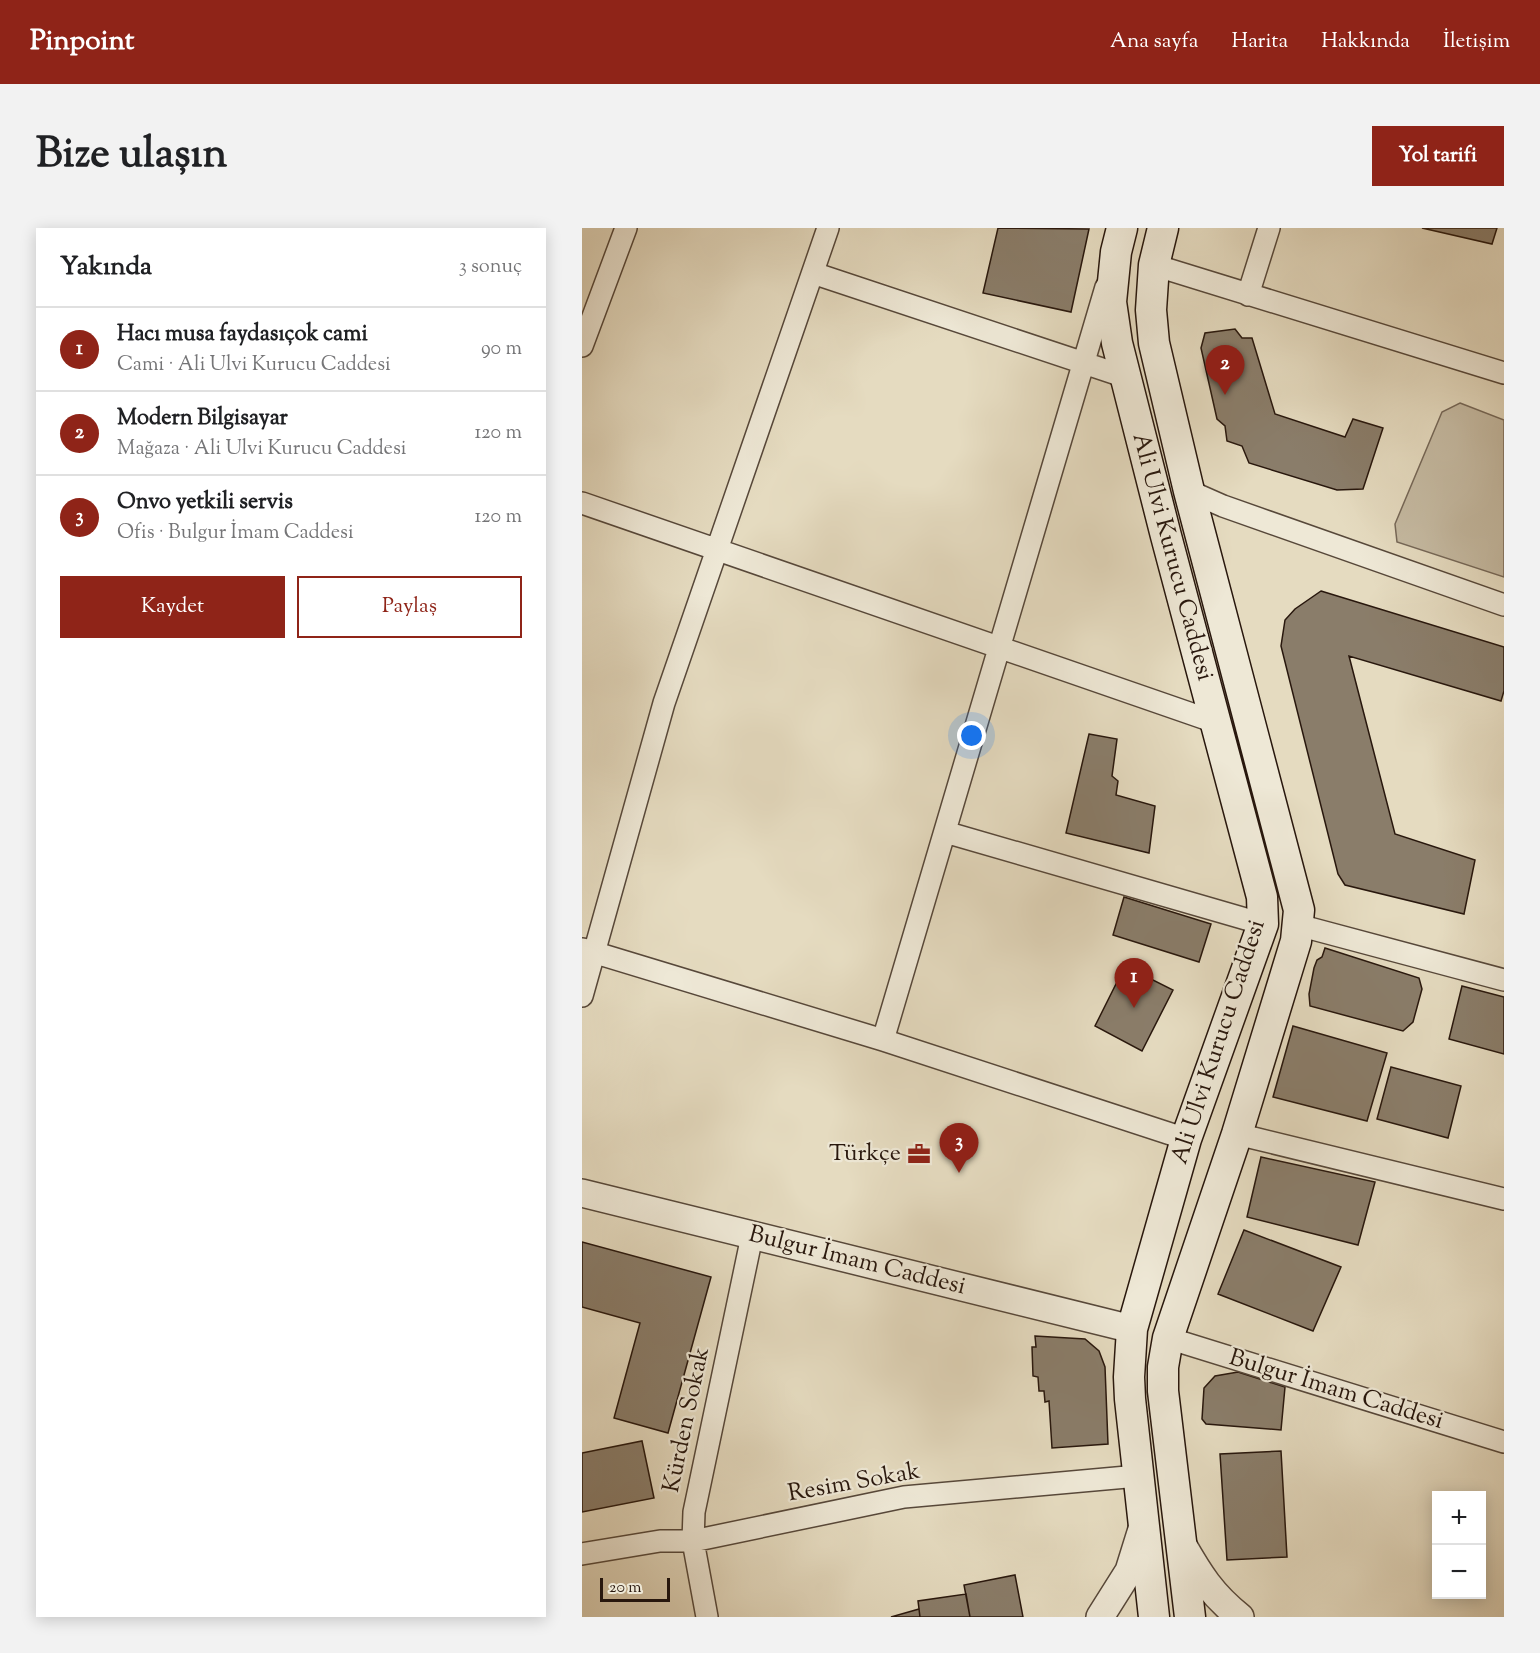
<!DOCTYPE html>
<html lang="tr">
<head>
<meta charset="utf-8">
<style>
  :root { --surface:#fff; --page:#f2f2f2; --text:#202124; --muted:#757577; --line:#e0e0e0; --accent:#8f2418 }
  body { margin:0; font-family:"Sorts Mill Goudy",serif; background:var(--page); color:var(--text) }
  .controls { position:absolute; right:18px; bottom:18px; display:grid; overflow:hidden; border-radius:0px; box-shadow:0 3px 15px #0003 }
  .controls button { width:54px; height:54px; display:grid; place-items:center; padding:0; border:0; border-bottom:2px solid var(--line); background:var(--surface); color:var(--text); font:30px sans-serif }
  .scale { position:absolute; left:18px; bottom:15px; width:70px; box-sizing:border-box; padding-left:6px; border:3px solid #28170d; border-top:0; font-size:16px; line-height:21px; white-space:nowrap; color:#28170d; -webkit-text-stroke:4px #eee8d6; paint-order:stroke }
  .you { position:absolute; left:390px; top:508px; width:21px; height:21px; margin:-15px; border:4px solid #fff; border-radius:50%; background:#1a73e8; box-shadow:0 0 0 9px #1a73e833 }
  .badge { display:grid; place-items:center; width:39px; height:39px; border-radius:50%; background:var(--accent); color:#fff; font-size:20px; font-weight:700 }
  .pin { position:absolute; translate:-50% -50px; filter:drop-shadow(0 2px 3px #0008) }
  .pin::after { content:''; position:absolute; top:32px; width:21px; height:18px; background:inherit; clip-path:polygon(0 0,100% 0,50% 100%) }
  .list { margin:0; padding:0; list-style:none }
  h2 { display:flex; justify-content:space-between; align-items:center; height:78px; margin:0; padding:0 24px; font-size:26px }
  h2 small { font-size:20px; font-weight:400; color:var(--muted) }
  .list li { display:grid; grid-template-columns:39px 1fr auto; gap:18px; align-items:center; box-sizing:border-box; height:84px; padding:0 24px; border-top:2px solid var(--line) }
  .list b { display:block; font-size:22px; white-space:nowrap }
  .list p { margin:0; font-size:20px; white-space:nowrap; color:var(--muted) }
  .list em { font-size:20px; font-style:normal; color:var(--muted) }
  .actions { display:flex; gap:12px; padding:18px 24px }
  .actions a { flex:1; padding:14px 0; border:2px solid var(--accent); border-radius:0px; text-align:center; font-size:21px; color:var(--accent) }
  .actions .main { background:var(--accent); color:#fff }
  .map { position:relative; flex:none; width:922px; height:1389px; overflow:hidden; border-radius:0px }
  header { display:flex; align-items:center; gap:36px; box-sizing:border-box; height:84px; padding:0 30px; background:var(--accent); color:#fff }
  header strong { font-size:28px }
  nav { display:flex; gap:33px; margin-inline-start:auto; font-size:21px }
  .intro { display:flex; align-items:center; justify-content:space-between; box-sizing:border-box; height:144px; padding:0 36px }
  h1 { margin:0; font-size:42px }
  .button { padding:15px 27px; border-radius:0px; background:var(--accent); color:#fff; font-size:21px; font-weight:700 }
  main { display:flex; gap:36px; padding:0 36px }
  aside { flex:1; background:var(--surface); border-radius:0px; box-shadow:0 3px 15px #0003 }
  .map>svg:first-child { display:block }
  .green { fill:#c5baa2; stroke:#766858; stroke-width:1.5 }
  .building { fill:#8a7d6a; stroke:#28170d; stroke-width:1.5 }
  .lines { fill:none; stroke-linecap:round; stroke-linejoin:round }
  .minor-casing { stroke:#57483a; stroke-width:24 }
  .tertiary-casing { stroke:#57483a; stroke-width:30 }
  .secondary-casing { stroke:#28170d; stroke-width:33 }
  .minor { stroke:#eee8d6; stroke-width:21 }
  .tertiary { stroke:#eee8d6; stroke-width:27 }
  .secondary { stroke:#eee8d6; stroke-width:30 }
  .labels { text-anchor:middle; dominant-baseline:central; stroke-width:4.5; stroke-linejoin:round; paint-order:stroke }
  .street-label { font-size:24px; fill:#28170d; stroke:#eee8d6 }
  .poi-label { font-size:24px; fill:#28170d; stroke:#eee8d6; text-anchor:end }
</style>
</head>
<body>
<header>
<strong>Pinpoint</strong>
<nav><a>Ana sayfa</a><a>Harita</a><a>Hakkında</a><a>İletişim</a></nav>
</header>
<div class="intro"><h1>Bize ulaşın</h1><a class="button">Yol tarifi</a></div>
<main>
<aside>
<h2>Yakında<small>3 sonuç</small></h2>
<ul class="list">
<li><span class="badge">1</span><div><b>Hacı musa faydasıçok cami</b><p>Cami · Ali Ulvi Kurucu Caddesi</p></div><em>90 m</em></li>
<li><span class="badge">2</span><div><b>Modern Bilgisayar</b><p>Mağaza · Ali Ulvi Kurucu Caddesi</p></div><em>120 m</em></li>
<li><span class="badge">3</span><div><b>Onvo yetkili servis</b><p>Ofis · Bulgur İmam Caddesi</p></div><em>120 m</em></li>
</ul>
<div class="actions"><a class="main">Kaydet</a><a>Paylaş</a></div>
</aside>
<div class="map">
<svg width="922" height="1389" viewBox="0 0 922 1389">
  <rect width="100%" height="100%" fill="#e5dbc0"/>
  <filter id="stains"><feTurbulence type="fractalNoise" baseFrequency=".00333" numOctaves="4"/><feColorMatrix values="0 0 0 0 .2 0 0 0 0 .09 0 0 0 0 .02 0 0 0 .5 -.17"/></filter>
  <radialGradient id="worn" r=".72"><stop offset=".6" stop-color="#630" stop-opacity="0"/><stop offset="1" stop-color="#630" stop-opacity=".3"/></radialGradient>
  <!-- green -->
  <path class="green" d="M878 175 922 192V349L815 314 813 296 860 184Z"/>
  <!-- building -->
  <path class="building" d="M416 0 507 1 489 84 401 65Z
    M840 0H915L910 16Z
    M653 101 660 110H670L693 186 763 209 771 191 801 200 781 261 755 262 667 235 660 218 645 213 643 198 635 191 619 120 623 105Z
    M739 363 922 419V463L919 473 767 428 813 606 893 632 882 686 763 657 756 646 699 418 703 392 713 381Z
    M507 506 535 511 530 548 536 553 534 567 573 578 567 625 484 605Z
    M542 669 629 696 617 734 531 707Z
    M743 720 837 750 840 761 831 794 821 803 728 778 727 766 732 740 735 732 740 729Z
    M543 738 591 762 560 823 513 798Z
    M880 758 922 769V826L867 811Z
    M711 798 805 825 785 893 691 869Z
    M809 839 879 858 866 910 795 891Z
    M679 929 793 954 776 1017 665 989Z
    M662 1002 759 1039 731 1103 636 1066Z
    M0 1014 129 1049 86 1205 32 1190 58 1095 0 1079Z
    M453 1108 503 1111 517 1123 523 1139 526 1216 470 1220 467 1173 463 1174 462 1163H457L456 1149 451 1148 450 1119H454Z
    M656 1144 703 1159 699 1202 624 1196 620 1191 622 1160 633 1148Z
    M60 1213 72 1270 0 1284V1225Z
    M699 1223 705 1329 645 1332 638 1226Z
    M433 1347 441 1389H388L382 1357Z
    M384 1366 388 1389H338L336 1373Z
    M337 1381 338 1389H309Z"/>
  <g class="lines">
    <!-- minor casing -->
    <g class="minor-casing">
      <path id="minor" d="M572 37 922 145
        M231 45 544 149
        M666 67 687 0
        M0 118 44 0
        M607 263 641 278 922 377
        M0 275 633 494
        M363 604 681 696
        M716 697 922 752
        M1 721 301 812 604 911
        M0 768 82 475 246 0
        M301 812 524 59
        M655 906 922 971
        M586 1110 922 1214
        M0 1326 78 1313H111L322 1269 556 1248
        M125 1389 111 1313 112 1284 170 1008"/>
    </g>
    <!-- tertiary casing -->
    <g class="tertiary-casing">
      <path id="tertiary" d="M0 965 550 1101
        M600 1316C617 1346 630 1367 658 1389
        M518 1389 547 1343 561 1298"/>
    </g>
    <!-- secondary casing -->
    <g class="secondary-casing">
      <path id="secondary" d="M540 0 534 24 529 74 535 115 584 308 680 669 681 696 604 911 550 1101 547 1149 548 1171 572 1389
        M581 0 572 37 569 82 572 115 607 263 717 682 714 713 655 906 586 1110 581 1139V1163L608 1389"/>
    </g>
    <!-- minor -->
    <use href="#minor" class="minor"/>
    <!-- tertiary -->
    <use href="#tertiary" class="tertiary"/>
    <!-- secondary -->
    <use href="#secondary" class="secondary"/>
  </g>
  <!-- icons -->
  <defs>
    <g id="office-bare" transform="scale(1.8)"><path d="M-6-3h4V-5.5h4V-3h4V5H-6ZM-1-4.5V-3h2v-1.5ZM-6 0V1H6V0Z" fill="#8f2418" stroke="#eee8d6" stroke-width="2.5" paint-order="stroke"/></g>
  </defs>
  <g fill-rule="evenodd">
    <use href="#office-bare" x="337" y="926"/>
  </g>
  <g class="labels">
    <!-- street labels -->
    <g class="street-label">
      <text transform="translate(590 329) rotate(75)">Ali Ulvi Kurucu Caddesi</text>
      <text transform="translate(637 814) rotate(-72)">Ali Ulvi Kurucu Caddesi</text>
      <text transform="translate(275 1033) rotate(14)">Bulgur İmam Caddesi</text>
      <text transform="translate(754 1162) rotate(17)">Bulgur İmam Caddesi</text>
      <text transform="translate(105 1192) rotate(-78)">Kürden Sokak</text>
      <text transform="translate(272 1255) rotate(-10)">Resim Sokak</text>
    </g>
    <!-- poi labels -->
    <g class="poi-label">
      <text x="319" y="926">Türkçe</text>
    </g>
  </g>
  <rect width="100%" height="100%" filter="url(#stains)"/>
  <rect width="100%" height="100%" fill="url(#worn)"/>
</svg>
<div class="controls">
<button>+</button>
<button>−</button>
</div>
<div class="scale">20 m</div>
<div class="you"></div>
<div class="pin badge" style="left:552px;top:780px">1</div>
<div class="pin badge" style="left:643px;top:167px">2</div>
<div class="pin badge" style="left:377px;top:945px">3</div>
</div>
</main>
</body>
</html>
